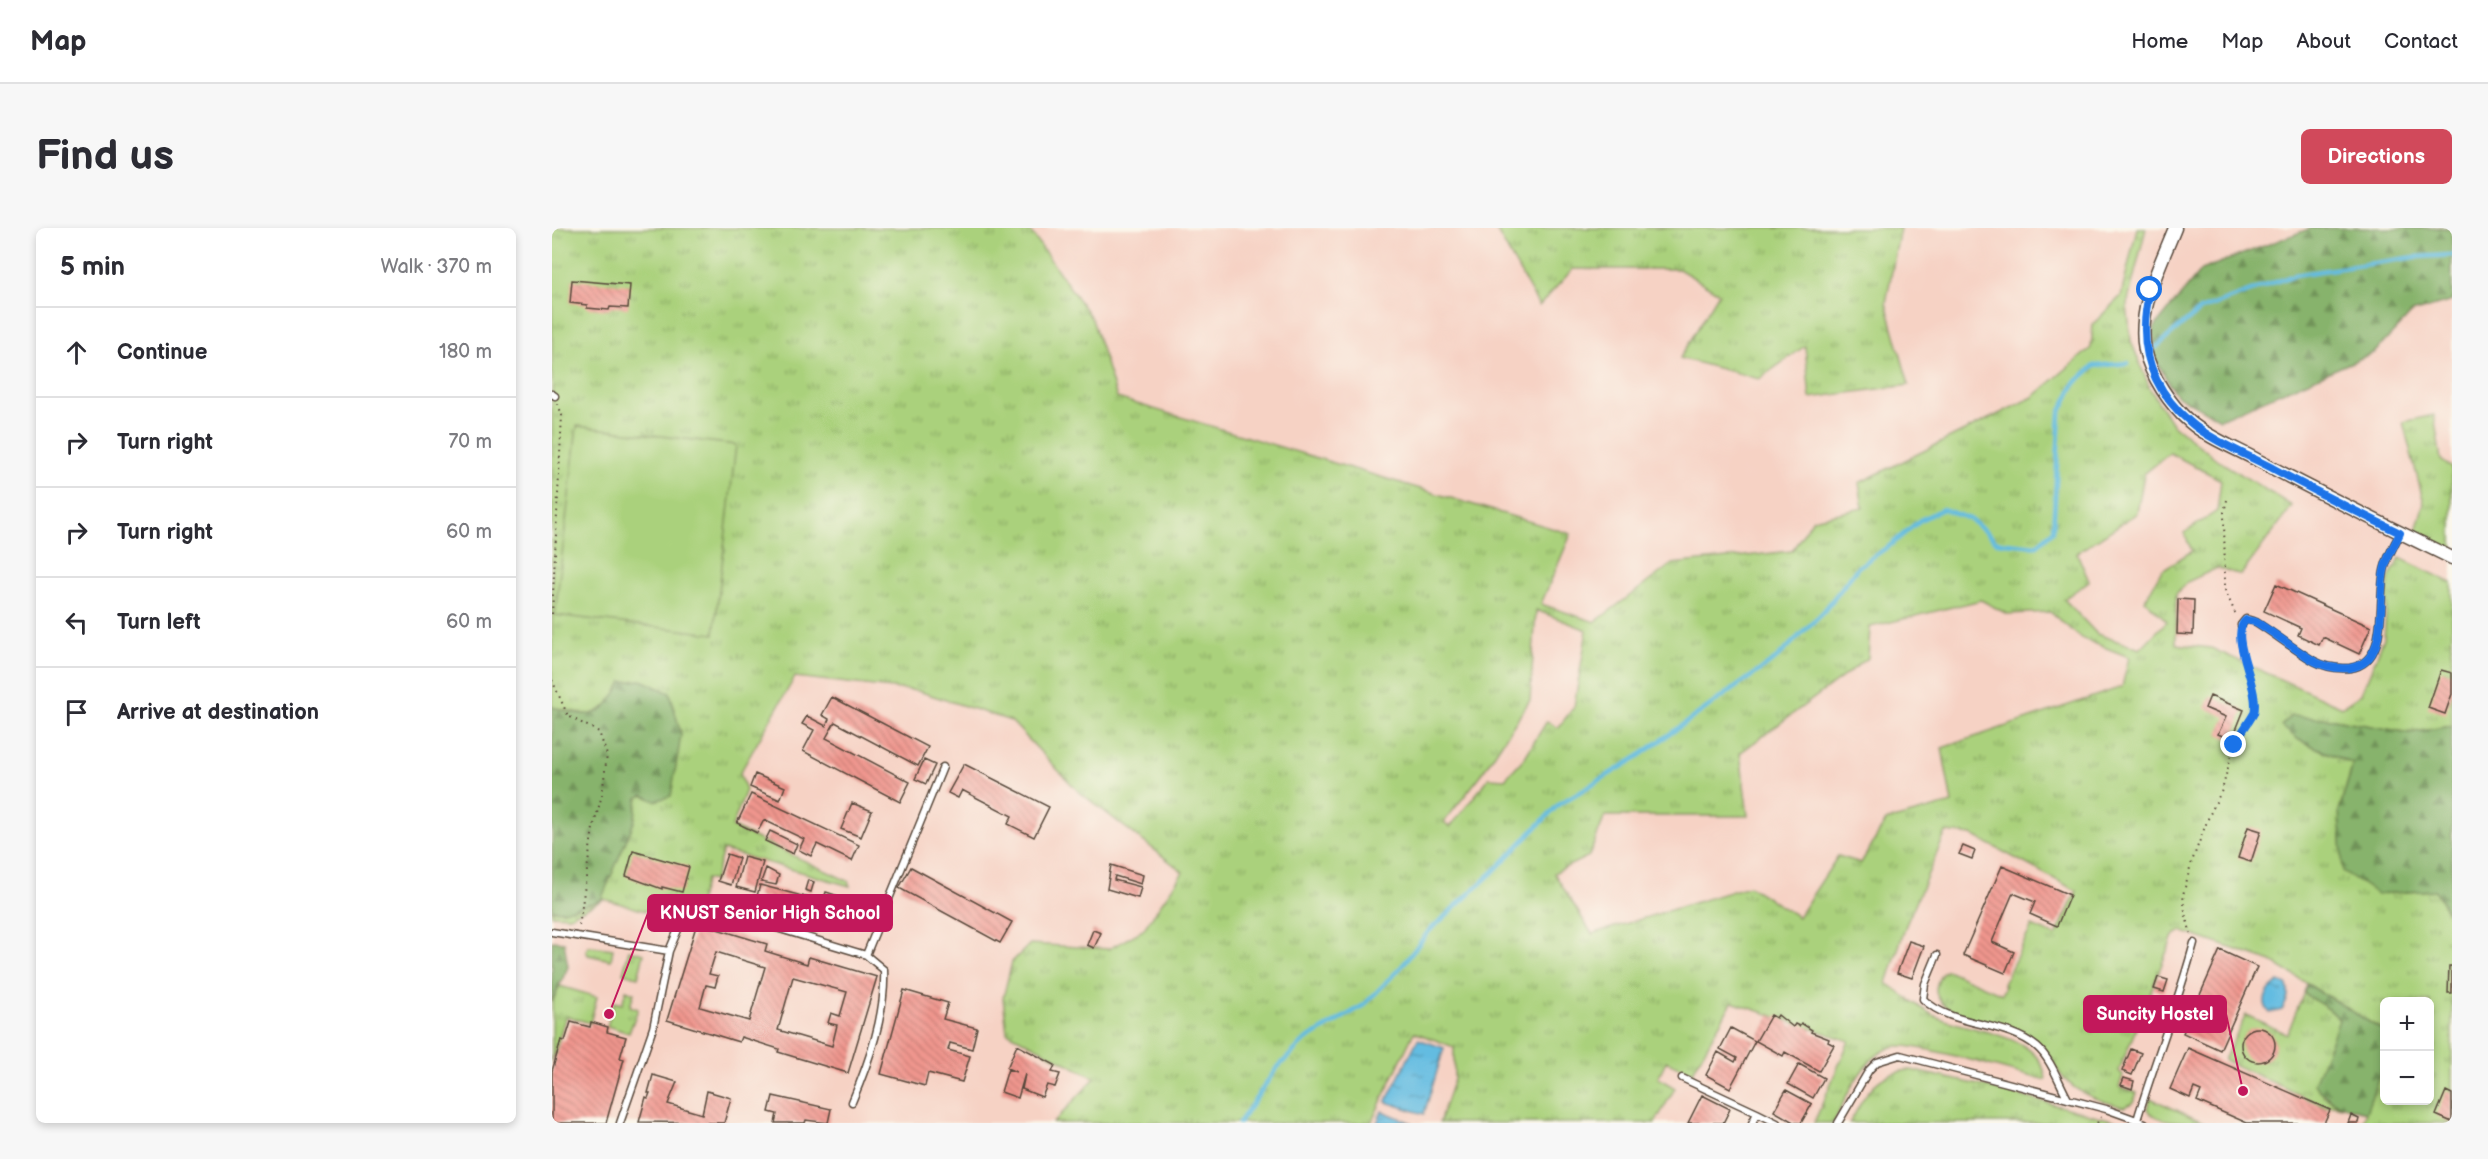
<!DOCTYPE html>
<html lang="en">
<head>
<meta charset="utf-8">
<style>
  :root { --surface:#fff; --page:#f7f7f7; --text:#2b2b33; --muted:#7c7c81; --line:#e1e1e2; --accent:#d1495b }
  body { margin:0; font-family:"Balsamiq Sans",sans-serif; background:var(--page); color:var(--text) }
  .controls { position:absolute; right:18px; bottom:18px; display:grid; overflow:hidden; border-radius:9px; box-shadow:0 3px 9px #0003 }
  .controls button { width:54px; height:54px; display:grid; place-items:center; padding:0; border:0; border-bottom:2px solid var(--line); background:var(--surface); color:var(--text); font:30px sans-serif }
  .stop { position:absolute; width:18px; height:18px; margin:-14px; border:4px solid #1a73e8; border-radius:50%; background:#fff }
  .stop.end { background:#1a73e8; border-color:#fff; box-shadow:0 2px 6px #0008 }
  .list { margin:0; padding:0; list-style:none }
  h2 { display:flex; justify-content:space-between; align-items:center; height:78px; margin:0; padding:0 24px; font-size:26px }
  h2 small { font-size:20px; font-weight:400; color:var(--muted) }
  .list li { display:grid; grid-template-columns:39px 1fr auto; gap:18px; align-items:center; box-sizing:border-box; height:90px; padding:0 24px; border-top:2px solid var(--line) }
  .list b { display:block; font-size:22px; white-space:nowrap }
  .list em { font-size:20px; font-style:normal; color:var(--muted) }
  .icon { flex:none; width:33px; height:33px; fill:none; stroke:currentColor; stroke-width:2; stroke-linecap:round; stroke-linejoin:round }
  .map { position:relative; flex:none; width:1900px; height:895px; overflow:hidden; border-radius:9px }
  header { display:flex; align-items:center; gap:36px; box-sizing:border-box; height:84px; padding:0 30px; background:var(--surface); border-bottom:2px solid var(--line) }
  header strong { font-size:28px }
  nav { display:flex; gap:33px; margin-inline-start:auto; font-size:21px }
  .intro { display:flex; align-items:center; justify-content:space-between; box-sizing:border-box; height:144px; padding:0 36px }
  h1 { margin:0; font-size:42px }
  .button { padding:15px 27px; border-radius:9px; background:var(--accent); color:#fff; font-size:21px; font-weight:700 }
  main { display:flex; gap:36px; padding:0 36px }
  aside { flex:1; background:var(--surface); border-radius:9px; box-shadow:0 3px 9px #0003 }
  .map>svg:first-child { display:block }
  .built { fill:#f6d2c4; fill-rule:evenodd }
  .grass { fill:url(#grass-tufts); stroke:#727e4d; stroke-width:1.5; fill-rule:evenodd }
  .forest { fill:url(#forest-firs); stroke:#616e45; stroke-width:1.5 }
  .garden { fill:#aad17c; stroke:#727e4d; stroke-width:1.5 }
  .water { fill:url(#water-ripples); stroke:#4f7380; stroke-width:1.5 }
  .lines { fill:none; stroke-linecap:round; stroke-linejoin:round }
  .stream { stroke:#63bce1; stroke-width:4.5 }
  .building { fill:url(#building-back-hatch); fill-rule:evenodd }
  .service-casing { stroke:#57473a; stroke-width:9 }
  .minor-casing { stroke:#57473a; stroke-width:15 }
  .path { stroke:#57473a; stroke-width:2; stroke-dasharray:1.5 4.5; stroke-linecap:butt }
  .service { stroke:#fff; stroke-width:6 }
  .minor { stroke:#fff; stroke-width:12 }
  .route { stroke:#1a73e8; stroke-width:8 }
  .leader { fill:none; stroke:#c2185b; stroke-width:2 }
  .callout-dot { fill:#c2185b; stroke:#fbf7ec; stroke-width:2 }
  .callout { fill:#c2185b; stroke:#c2185b; stroke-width:2 }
  .callout-label { font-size:18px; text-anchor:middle; font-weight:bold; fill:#fff }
</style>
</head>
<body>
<header>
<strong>Map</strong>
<nav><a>Home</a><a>Map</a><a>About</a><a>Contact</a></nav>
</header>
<div class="intro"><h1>Find us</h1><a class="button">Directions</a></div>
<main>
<aside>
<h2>5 min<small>Walk · 370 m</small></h2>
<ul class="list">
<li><svg class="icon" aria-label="ahead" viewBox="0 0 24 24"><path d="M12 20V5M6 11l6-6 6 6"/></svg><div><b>Continue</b></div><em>180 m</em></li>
<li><svg class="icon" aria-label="right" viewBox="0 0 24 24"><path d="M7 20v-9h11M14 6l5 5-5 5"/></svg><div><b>Turn right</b></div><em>70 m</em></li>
<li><svg class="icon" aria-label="right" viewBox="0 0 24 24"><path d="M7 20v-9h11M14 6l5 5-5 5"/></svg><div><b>Turn right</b></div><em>60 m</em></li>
<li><svg class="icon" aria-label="left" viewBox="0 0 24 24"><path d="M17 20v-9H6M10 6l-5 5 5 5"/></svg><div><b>Turn left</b></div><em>60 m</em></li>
<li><svg class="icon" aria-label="arrive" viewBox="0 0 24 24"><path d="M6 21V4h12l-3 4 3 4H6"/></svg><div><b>Arrive at destination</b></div></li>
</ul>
</aside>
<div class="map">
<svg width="1900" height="895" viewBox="0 0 1900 895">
  <defs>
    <pattern id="grass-tufts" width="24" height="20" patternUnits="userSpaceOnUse" patternTransform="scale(1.5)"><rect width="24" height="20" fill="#aad17c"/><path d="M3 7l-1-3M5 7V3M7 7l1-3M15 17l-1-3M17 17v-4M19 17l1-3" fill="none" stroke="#8caa65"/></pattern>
    <pattern id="forest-firs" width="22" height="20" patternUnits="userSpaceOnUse" patternTransform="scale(1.5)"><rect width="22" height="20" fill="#87b36c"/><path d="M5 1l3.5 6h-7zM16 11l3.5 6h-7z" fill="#709258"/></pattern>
    <pattern id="water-ripples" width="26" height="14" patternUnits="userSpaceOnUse" patternTransform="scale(1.5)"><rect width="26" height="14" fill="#63bce1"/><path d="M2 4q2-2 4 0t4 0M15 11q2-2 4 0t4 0" fill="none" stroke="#5399b6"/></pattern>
    <pattern id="building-back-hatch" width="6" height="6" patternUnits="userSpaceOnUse" patternTransform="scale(1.5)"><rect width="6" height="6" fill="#f0968e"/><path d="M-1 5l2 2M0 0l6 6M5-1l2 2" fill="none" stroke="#c47b73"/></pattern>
  </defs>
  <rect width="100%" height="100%" fill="#fbf7ec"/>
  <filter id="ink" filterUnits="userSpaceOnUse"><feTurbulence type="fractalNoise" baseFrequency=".0167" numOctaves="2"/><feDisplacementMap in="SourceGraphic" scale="12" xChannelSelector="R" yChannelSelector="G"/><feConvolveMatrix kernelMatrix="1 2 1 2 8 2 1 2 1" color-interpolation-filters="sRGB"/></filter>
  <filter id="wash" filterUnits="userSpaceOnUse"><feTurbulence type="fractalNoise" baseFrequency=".008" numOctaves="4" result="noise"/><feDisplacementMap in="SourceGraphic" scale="24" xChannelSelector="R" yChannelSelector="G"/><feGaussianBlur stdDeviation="1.35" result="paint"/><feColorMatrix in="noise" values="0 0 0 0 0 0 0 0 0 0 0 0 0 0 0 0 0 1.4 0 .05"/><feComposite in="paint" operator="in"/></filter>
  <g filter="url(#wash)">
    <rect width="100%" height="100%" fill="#f8ebd8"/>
    <!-- built -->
    <path class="built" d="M0 0H1900V895H0ZM1832 774H1878V872H1832Z"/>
    <!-- grass -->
    <path class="grass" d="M0 0H476L540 91 565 170 1019 306 989 376 1043 394 1120 336 1240 323 1261 291 1311 280 1307 255 1481 169 1539 120 1541 96 1569 68 1585 0H1594L1575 77 1579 113 1598 161 1620 196 1667 233 1740 278 1689 347 1665 340 1635 354 1624 366V416L1659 420 1790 479 1809 466 1820 440 1832 410 1837 350 1848 330 1900 355V498L1857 505 1782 491 1747 512 1801 536 1787 583 1825 666 1883 662 1900 691V895H1810L1832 834V872H1878V774H1832V803L1720 734 1629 703 1621 708 1567 843 1571 847 1567 859 1585 865C1582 874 1580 877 1571 879 1549 873 1526 867 1510 848 1502 838 1497 824 1485 816 1476 810 1462 804 1452 800 1434 794 1376 784 1385 756 1387 750 1389 745 1395 742L1450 766 1453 758 1451 756 1480 698 1504 708 1525 663 1420 607 1394 604 1354 697 1335 755C1350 765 1365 779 1381 787 1415 805 1489 802 1494 852 1464 846 1360 812 1340 819 1311 829 1293 869 1282 895H1262L1297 813 1180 774 1140 845 1114 833 1106 850 1123 860 1103 895H887L902 851V819L862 804 819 895H501L543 850 455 804 451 770 460 734 478 716 557 721 591 702 631 644 526 563 459 493 366 463 243 449 188 545 194 562 180 599 296 653 298 658 171 622 162 653 154 651 145 681 121 691 52 671 18 688 0 687V682L12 683 82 594 86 570 91 567 70 454 58 477 38 487 0 479ZM1618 225 1669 252 1665 283 1632 305 1640 323 1610 342 1593 372 1615 393 1588 421 1545 406 1512 371 1537 353 1525 325 1585 285 1592 246ZM1429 372 1455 386 1498 384 1529 410 1577 429 1570 459 1390 520 1400 575 1334 593 1309 635 1286 628 1246 689 1197 658 1040 706 1002 645 1037 628 1053 588H1196L1188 525 1316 430 1318 399ZM984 382 1035 402 1022 479 1006 500 995 493 973 529 953 551 937 550 898 599 892 594 929 547 978 472Z
      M943 0H1348L1334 75 1357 157 1258 170 1253 118 1207 151 1128 130 1167 65 1127 41H1021L987 78Z
      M1882 187 1889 232 1900 240V323L1863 306 1872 275 1851 194Z
      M37 718 61 721 59 732 36 727 34 722Z
      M77 722 92 726 86 749 71 745Z
      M8 758 45 769 38 795 14 788 0 834V774Z
      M74 762 82 765 78 778 86 781 77 805 55 798 62 774 70 776Z
      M1752 765C1764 775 1779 779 1787 792L1771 868 1790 879 1780 877 1774 879 1672 832 1694 787 1735 806Z
      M1359 842 1427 857 1572 895H1298C1313 866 1324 844 1359 842Z
      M1598 870 1653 895C1637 895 1603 895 1595 881Z"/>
    <!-- forest -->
    <path class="forest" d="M1759 0H1900V73L1860 85 1823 124 1668 191 1624 167 1602 129V100L1649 42Z
      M89 452 118 465 129 507 119 568 103 573 91 567 86 570 82 594 49 672 12 683 0 682V479C40 490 49 493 70 454Z
      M1739 488 1782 491 1857 505 1900 498V691L1883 662 1825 666 1791 643 1787 583 1801 536 1747 512 1729 498Z
      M0 713 12 714 16 739 0 774Z
      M1755 756 1832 803V834L1814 884C1790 879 1778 875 1762 856L1787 792C1779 779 1764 775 1752 765Z"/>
    <!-- garden -->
    <path class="garden" d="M25 198 184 217 162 406 3 387Z"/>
    <!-- water -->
    <path class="water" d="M1727 754 1735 757C1738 767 1735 774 1730 782L1718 785C1707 773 1716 761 1727 754Z
      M866 811 892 820 872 886 834 874Z
      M830 883 860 895H825Z"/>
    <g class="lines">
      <!-- stream -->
      <path class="stream" d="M1603 120 1648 82 1742 47 1863 29 1900 27
        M687 895 724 841 752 813 812 777 850 738 876 704 941 644 1007 576 1081 532 1225 430 1272 383 1306 339 1340 316 1368 292 1391 281 1418 291 1445 314 1484 318 1501 303 1508 185 1523 155 1542 138 1576 135"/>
    </g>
    <g id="blocks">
      <!-- building -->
      <path class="building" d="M20 52 78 57 76 80 58 79 57 82 35 80V77L18 75Z
        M1724 356 1819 399 1807 426 1771 409 1767 417 1746 407 1749 400 1712 383Z
        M1626 371 1642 372 1641 407 1625 406Z
        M1889 442 1900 445V466L1893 486 1876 480Z
        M1658 468 1692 482 1680 512 1666 506 1674 489 1653 480Z
        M280 469 376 519 366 538 283 494 274 510 358 554 348 574 251 523 262 502 250 496 255 488 274 498 277 491 270 487Z
        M372 532 383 537 374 556 363 551Z
        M412 536 497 579 482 609 456 596 460 588 410 562 406 570 396 565Z
        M203 546 233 559 228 572 198 559Z
        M199 566 307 617 300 633 265 616 259 628 247 622 252 611 212 592 205 605 185 595Z
        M300 575 320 583 309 609 289 601Z
        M1696 599 1709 603 1699 634 1686 630Z
        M218 603 245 616 241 626 213 613Z
        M1411 618 1423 623 1420 631 1407 626Z
        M81 623 137 639 130 664 110 659V661L74 648Z
        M175 626 187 630 179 657 166 653Z
        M192 629 211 634 203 664 184 659Z
        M559 637 591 647 589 656 563 648 562 652 589 659 586 670 555 661Z
        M1450 638 1518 667 1505 698 1478 686 1483 674 1461 665 1440 714 1462 724 1453 745 1411 727Z
        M359 639 460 694 448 715 347 660Z
        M214 640 227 647 224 657 209 654Z
        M256 652 262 654 259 664 253 662Z
        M208 657 258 670 255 682 205 668Z
        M274 664 296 671 288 695 266 689Z
        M145 695 215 716 213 723 255 736 257 729 325 749 296 845 226 824 227 821 189 809 187 814 115 792ZM164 724 213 739 197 793 148 779 154 757 163 759 166 748 157 746ZM241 749 295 764 288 788 279 785 276 795 285 797 280 818 226 802Z
        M541 702 549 705 542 720 535 717Z
        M1357 713 1372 718 1360 750 1345 745Z
        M1668 722 1705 739 1668 822 1631 805Z
        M1897 738H1900V765H1896Z
        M1606 749 1616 752 1612 764 1602 761Z
        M352 762 396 775 391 791 425 800 420 821 398 815 396 822 418 828 410 854 376 845 373 858 329 846Z
        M1219 787 1224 790 1226 787 1241 799 1243 796 1247 798 1249 795 1260 802 1259 804 1277 811 1276 814 1282 817 1267 843 1233 824 1231 828 1204 813Z
        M19 794 38 799 39 794 56 799 55 804 74 809 68 830 72 831 54 895H0V843L9 812 13 813Z
        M1689 817a17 17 0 1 1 34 0a17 17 0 1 1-34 0Z
        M1179 800 1203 813 1178 860 1154 847 1166 824 1183 834 1185 830 1168 821Z
        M465 817 503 837 500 844 508 846 503 859 495 857 490 869 470 861 473 846 466 870 449 864 456 841 464 844 455 840Z
        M1636 820 1778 882 1772 895H1695L1645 873 1649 863 1642 860 1638 870 1618 861Z
        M1579 821 1589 825 1580 847 1570 843Z
        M1247 836 1272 850 1261 870 1236 856Z
        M101 847 125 854 116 876 150 886 155 863 179 870 172 895 87 894 94 869 96 870 98 865H96Z
        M1572 850 1582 853 1580 861 1569 857Z
        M1234 862 1260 876 1249 895H1243L1222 883Z
        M1894 863 1900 866V894L1884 887Z
        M1150 867 1178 881 1171 895H1136Z
        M221 868 279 881 276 895 254 892 253 895H223L225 886 217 884Z
        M1799 887 1807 891 1806 895H1796Z"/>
    </g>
  </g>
  <g filter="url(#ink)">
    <use href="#blocks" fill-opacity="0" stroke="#57473a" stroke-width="1.5"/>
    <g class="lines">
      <!-- service casing -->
      <g class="service-casing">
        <path id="service" d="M0 166 3 168
          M1689 397 1694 391 1704 394C1724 407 1742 421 1762 433 1773 439 1785 441 1798 440 1840 434 1824 368 1833 339 1836 327 1843 316 1848 305
          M0 704 117 723 131 690 143 683 185 688 314 727 332 742C334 786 317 834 300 874
          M314 727 391 539
          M1385 727 1373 756 1371 771C1401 800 1453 792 1485 819 1499 831 1507 855 1516 871
          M1130 850 1205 885
          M1585 892C1603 832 1626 775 1642 715
          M68 895 101 800 117 723
          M1200 895 1205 885 1225 895
          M1286 895 1317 842 1325 834 1348 827 1554 881 1593 895"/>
      </g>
      <!-- minor casing -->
      <g class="minor-casing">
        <path id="minor" d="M1623 0C1608 38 1585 80 1593 122 1599 148 1618 177 1638 194 1655 209 1685 221 1705 232 1770 266 1834 298 1900 330"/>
      </g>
      <!-- path -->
      <path class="path" d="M1675 272 1672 284 1673 362 1684 387
        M0 386 10 187 6 176
        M0 452 16 488 47 504 55 527 50 567 41 600 27 699
        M1639 706 1633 685 1631 667 1639 636 1657 588 1670 562 1682 517 1702 485V469L1687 406
        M1545 895 1549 889"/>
      <!-- service -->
      <use href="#service" class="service"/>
      <!-- minor -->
      <use href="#minor" class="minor"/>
    </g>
  </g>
  <g class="lines" filter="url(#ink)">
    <!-- route -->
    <path class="route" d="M1598 62C1585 114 1596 158 1638 194 1655 210 1699 229 1722 241 1763 263 1805 284 1848 305 1843 316 1836 327 1833 339 1824 368 1840 434 1798 440 1785 441 1773 439 1762 433 1742 421 1724 406 1704 394L1694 392C1675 407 1709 460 1702 485 1700 490 1686 509 1682 517"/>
  </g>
  <!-- callouts -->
  <path class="leader" d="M57 786L96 685M1691 863L1674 786"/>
  <g class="callout-dot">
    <circle cx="57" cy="786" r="6"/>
    <circle cx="1691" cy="863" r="6"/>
  </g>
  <g class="callout">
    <rect x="96" y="667" width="244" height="36" rx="6"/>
    <rect x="1532" y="768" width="142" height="36" rx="6"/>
  </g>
  <g class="callout-label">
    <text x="218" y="691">KNUST Senior High School</text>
    <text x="1603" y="792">Suncity Hostel</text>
  </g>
</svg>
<div class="controls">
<button>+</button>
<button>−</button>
</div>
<div class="stop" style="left:1598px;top:62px"></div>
<div class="stop end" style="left:1682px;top:517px"></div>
</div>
</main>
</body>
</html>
